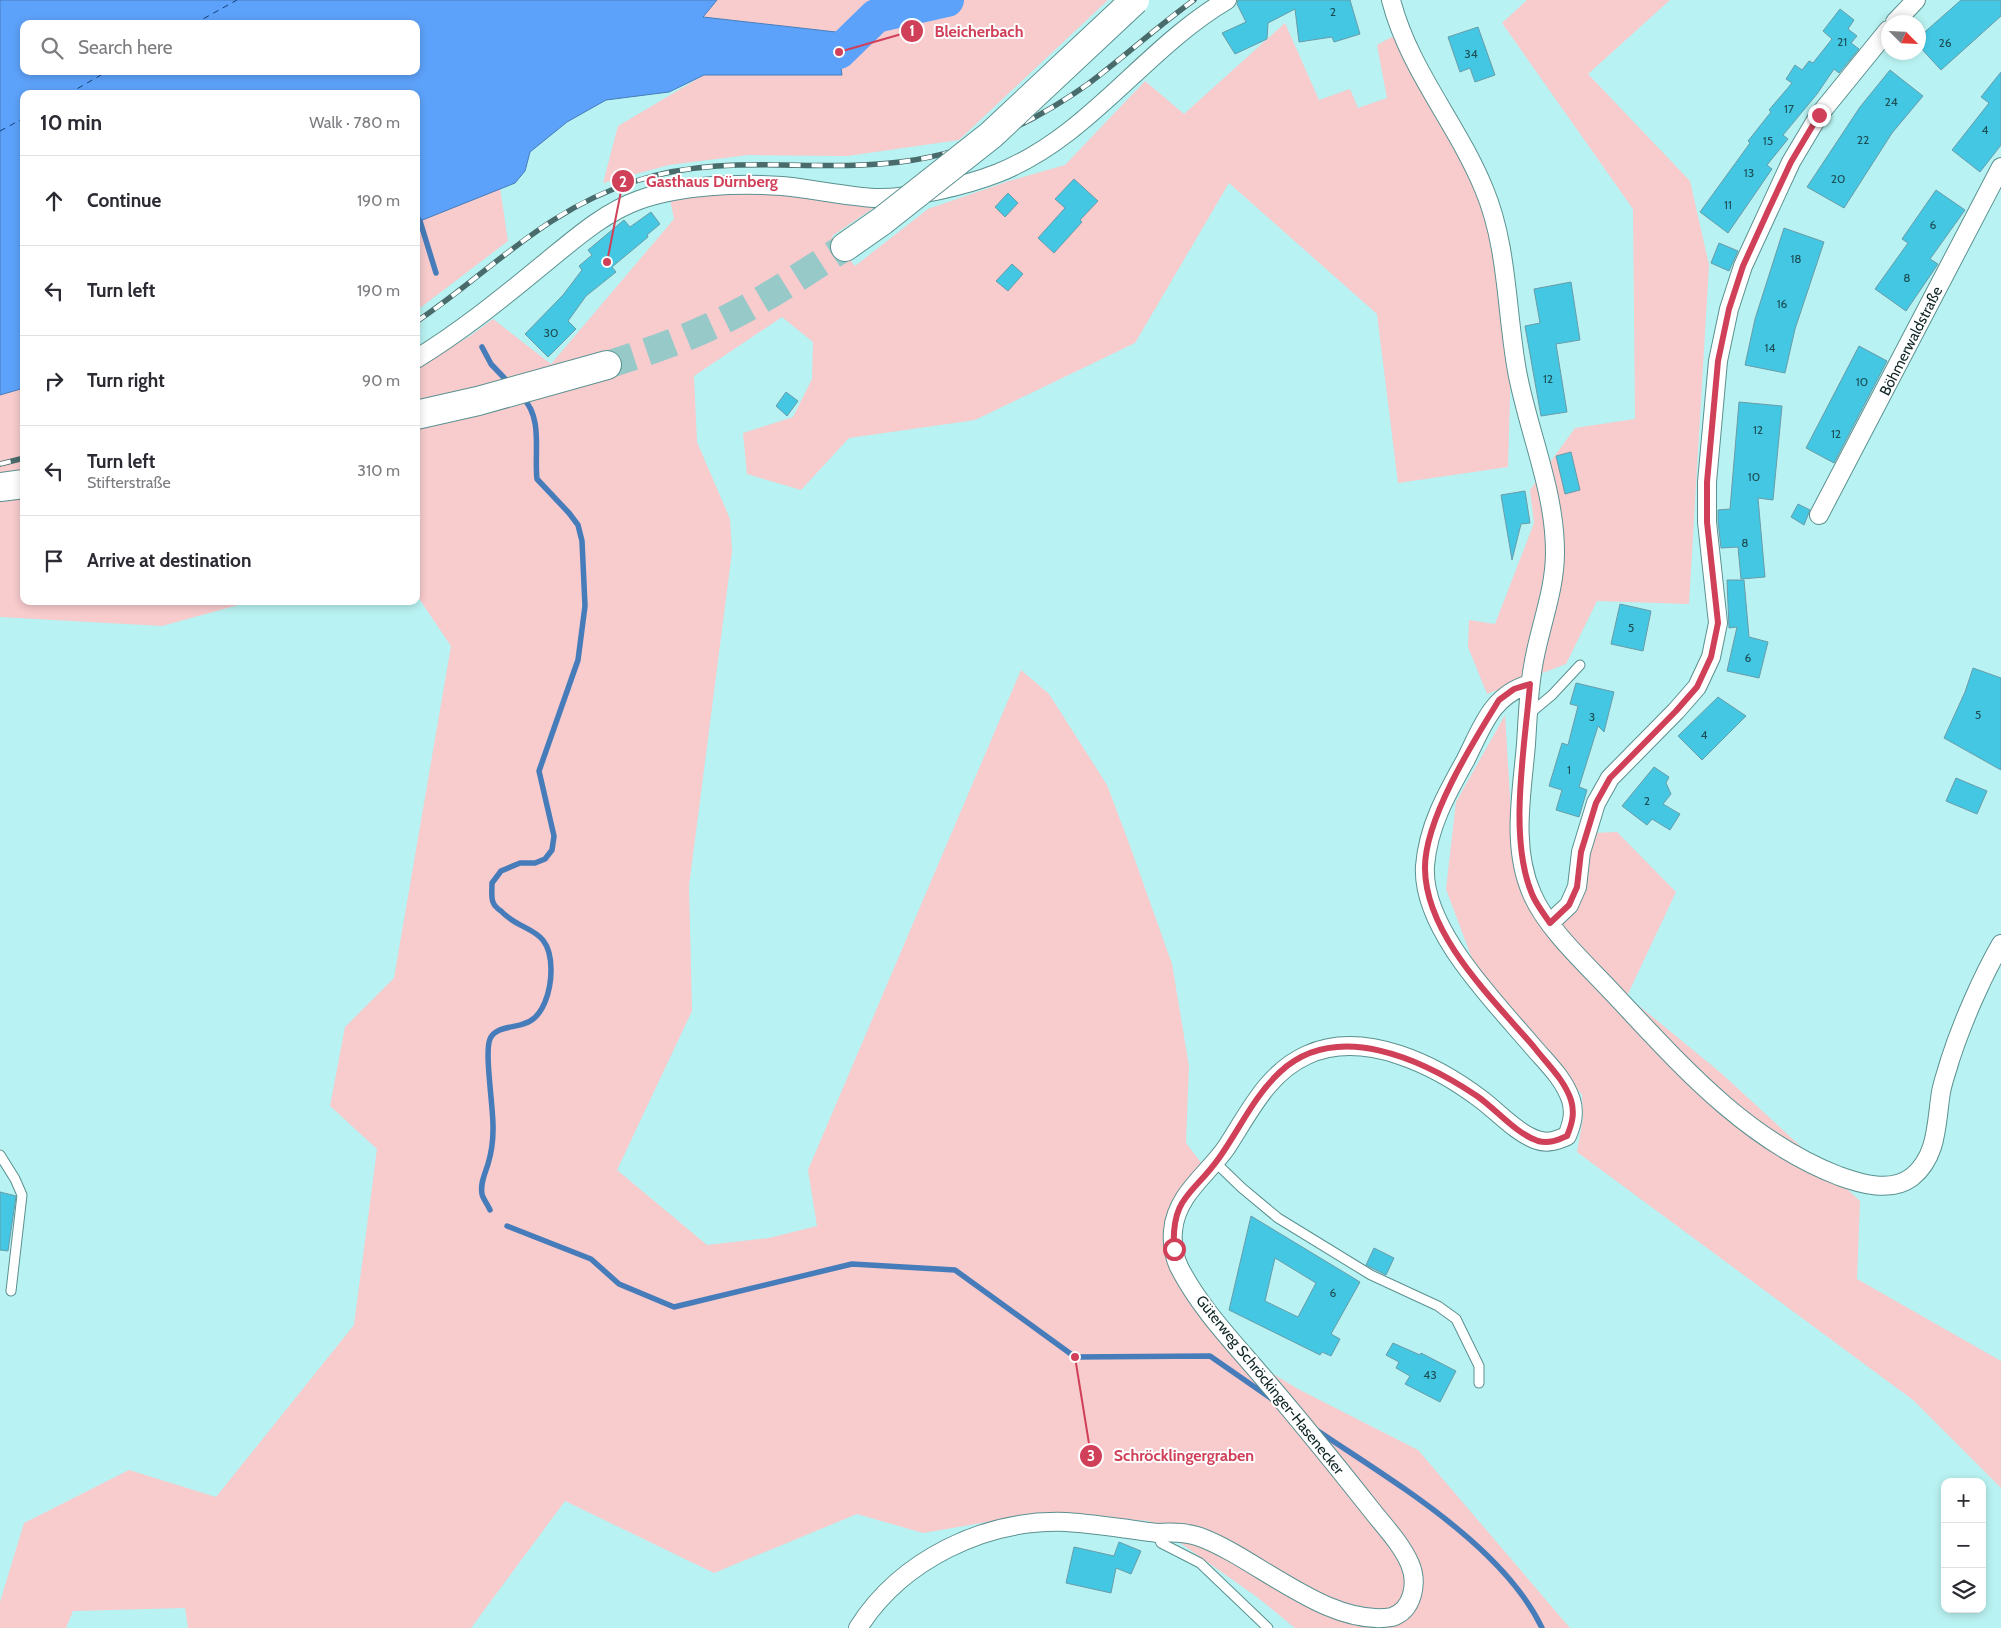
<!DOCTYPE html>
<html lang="en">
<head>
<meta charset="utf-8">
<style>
  :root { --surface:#fff; --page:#f2f2f3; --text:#2b2b33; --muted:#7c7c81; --line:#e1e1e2 }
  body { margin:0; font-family:Cabin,sans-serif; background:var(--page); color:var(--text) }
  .controls { position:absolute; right:15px; bottom:15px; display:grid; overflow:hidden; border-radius:10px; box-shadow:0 2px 8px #0003 }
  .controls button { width:45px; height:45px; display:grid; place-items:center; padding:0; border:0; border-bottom:1px solid var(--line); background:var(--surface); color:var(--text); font:25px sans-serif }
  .compass { position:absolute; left:1881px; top:15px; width:45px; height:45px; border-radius:50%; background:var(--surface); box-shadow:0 2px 8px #0003; rotate:114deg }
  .stop { position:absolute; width:15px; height:15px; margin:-11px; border:4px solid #d04058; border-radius:50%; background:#fff }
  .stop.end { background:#d04058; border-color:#fff; box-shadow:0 1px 5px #0008 }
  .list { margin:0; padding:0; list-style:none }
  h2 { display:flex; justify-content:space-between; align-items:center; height:65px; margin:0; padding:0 20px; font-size:21px }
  h2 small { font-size:16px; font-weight:400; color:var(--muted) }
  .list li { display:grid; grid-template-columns:32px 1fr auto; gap:15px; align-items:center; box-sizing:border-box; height:90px; padding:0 20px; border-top:1px solid var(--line) }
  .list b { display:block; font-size:19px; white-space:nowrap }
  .list p { margin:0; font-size:16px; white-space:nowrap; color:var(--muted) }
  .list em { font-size:16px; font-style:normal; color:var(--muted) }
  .icon { flex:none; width:28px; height:28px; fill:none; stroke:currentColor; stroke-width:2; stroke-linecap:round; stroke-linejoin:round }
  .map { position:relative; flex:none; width:2001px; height:1628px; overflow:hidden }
  .search { position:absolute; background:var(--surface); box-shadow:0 2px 8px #0003; left:20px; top:20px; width:400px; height:55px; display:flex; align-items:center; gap:12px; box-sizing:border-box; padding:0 18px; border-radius:10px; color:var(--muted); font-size:19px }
  .panel { position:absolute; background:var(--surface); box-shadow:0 2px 8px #0003; left:20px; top:90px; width:400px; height:515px; border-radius:10px }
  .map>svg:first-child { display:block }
  .green { fill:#f8cbcd }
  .water { fill:#5da2fa; stroke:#467cba; fill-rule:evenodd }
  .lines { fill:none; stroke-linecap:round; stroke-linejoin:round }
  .stream { stroke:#467cba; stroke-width:5.5 }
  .river { stroke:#5da2fa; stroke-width:34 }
  .ferry { stroke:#124178; stroke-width:1; stroke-dasharray:6 5; stroke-linecap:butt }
  .building { fill:#44c7e3; stroke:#699ca9; fill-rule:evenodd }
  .primary-tunnel { stroke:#97c9c9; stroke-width:28; stroke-dasharray:28 14; stroke-linecap:butt }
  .lane-casing { stroke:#5a9190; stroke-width:11 }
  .street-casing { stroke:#5a9190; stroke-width:20 }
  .primary-casing { stroke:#5a9190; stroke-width:30 }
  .lane { stroke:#fff; stroke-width:9 }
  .street { stroke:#fff; stroke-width:18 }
  .primary { stroke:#fff; stroke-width:28 }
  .rail-casing { stroke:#496b6b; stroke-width:5.5 }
  .rail { stroke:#fff; stroke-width:4; stroke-dasharray:11; stroke-linecap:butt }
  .primary-bridge-casing { stroke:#5a9190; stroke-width:30; stroke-linecap:butt }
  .primary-bridge { stroke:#fff; stroke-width:28 }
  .route { stroke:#d04058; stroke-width:6 }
  .labels { text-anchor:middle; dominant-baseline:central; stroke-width:4; stroke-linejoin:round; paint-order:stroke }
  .number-label { font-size:12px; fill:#1c4e54 }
  .street-label { font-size:15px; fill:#0f2525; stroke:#fff }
  .leader { fill:none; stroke:#d04058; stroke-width:2 }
  .callout-dot { fill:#d04058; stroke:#fff; stroke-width:2 }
  .mark-label { font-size:15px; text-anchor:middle; font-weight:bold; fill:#fff }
  .callout-label { font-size:16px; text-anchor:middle; font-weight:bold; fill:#d04058; stroke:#fff; stroke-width:4; stroke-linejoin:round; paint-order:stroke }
</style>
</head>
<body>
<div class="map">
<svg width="2001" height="1628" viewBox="0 0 2001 1628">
  <rect width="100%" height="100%" fill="#b9f2f2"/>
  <!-- green -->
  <path class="green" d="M717 0H1108L959 140 847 156 748 155 669 165 603 183 618 126 704 75H842L836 32 702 17Z
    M1527 0H1670L1588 74 1690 181 1709 265 1689 604 1597 601 1566 664 1487 694 1468 647 1469 620 1495 624 1534 523 1530 490 1575 428 1635 419 1633 209 1502 23Z
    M1285 23 1319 100 1350 89 1358 108 1387 98 1377 45 1401 32 1500 222 1512 327 1508 467 1398 483 1377 314 1229 183 1135 343 975 420 849 438 801 490 747 474 743 433 793 417 812 379 813 342 782 317 694 376 697 442 730 519 732 552 689 886 692 1011 617 1170 707 1245 769 1238 817 1226 808 1170 1021 670 1049 694 1107 785 1130 846 1172 964 1189 1066 1186 1143 1202 1164 1176 1195 1165 1219 1164 1242 1168 1265 1232 1349 1298 1389 1418 1450 1570 1628H1295L1257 1597 1149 1521 1040 1513 923 1533 857 1514 714 1573 565 1501 471 1628H188L185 1608 73 1611 66 1628H0V1602L24 1523 129 1470 216 1497 354 1325 377 1149 330 1106 345 1027 394 978 451 646 416 594V368L470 336 493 319 551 364 674 219 670 199 741 191 781 192 875 207 832 236 855 266 928 209 1009 181 1065 165 1145 81 1184 114Z
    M500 188 508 241 416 311V225L420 221Z
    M24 388V601H253L162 626 0 617V395Z
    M1505 715 1513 846 1544 932 1579 899 1592 833 1617 832 1676 892 1627 996 1721 1073 1860 1201 1857 1279 2001 1361V1488L1913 1400 1577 1152 1583 1118 1582 1095 1474 964 1446 889 1456 802Z"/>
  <!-- water -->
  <path class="water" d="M0 0H717L703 17 836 32 842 75H704L669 92 606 100 567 122 530 152 525 171 515 183 420 221 416 225V94H24V388L0 395ZM24 24H416V71H24Z"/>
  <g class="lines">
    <!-- stream -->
    <path class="stream" d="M416 216 420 221 436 273
      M482 347 491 364 510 384
      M490 1210C488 1205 483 1199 482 1194 480 1183 485 1174 488 1164 491 1154 493 1141 493 1130 494 1110 484 1053 490 1039 495 1027 512 1028 523 1024 544 1019 551 989 551 970 551 925 522 934 501 911 498 909 494 905 493 902 491 898 492 889 492 883L501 871 520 863H535L545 859 552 850 554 836 539 771 578 660 585 606 582 541 578 525 569 513 537 479C534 453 543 418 523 398
      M507 1226 591 1259 619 1284 674 1307 852 1264 955 1270 1075 1357 1210 1356 1272 1399
      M1315 1429C1390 1480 1502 1544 1542 1628"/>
    <!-- river -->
    <path class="river" d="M791 50 839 52 876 16 947 0"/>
    <!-- ferry -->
    <path class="ferry" d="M194 24 237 0
      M68 94 108 71
      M0 131 24 118"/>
  </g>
  <!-- building -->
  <path class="building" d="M1238 0H1350L1360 34 1334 42 1332 37 1299 42 1295 9 1268 23 1267 39 1235 54 1222 33 1246 22 1237 4Z
    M1961 0H2001V16L1941 70 1918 45V38Z
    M1840 9 1854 20 1848 29 1857 36 1851 43 1859 49 1839 73 1834 69 1817 94 1783 135 1788 139 1767 165 1772 169 1728 233 1700 212 1750 143 1748 141 1771 112 1769 110 1792 83 1786 79 1795 65 1802 70 1809 61 1813 63 1832 39 1823 31Z
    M1478 27 1495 75 1475 82 1470 68 1460 72 1448 37Z
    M1890 70 1923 96 1892 133 1844 208 1807 187 1860 107Z
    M2001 72V145L1980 172 1952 150 1989 103 1981 97Z
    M1074 179 1098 201 1080 220 1082 222 1054 253 1038 238 1065 208 1055 199Z
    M1936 190 1965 210 1930 259 1938 264 1906 311 1875 289 1908 243 1902 239Z
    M1008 193 1018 203 1005 217 995 207Z
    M651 212 660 224 647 235 648 237 612 267 616 272 586 296 568 321 576 329 548 357 525 334 563 295 582 270 579 266 592 255 588 250 624 220 630 227Z
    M1784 228 1824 242 1795 329 1785 373 1745 365 1755 319Z
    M1719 243 1738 251 1729 271 1711 263Z
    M1012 264 1023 274 1008 291 996 281Z
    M1571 282 1580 340 1556 344 1567 412 1541 416 1525 326 1540 323 1534 289Z
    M1859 346 1887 361 1834 463 1806 448Z
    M786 392 798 401 787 416 776 406Z
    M1739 402 1782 406 1773 500 1758 498 1765 577 1741 579 1738 547 1721 548 1718 521V510L1730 509Z
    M1571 452 1580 490 1565 494 1556 456Z
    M1525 491 1530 523 1521 524 1512 560 1501 495Z
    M1798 504 1810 510 1804 525 1791 517Z
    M1727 580H1744L1749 637 1768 642 1759 678 1727 671 1737 627 1729 628Z
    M1620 604 1651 611 1643 651 1611 644Z
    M1973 668 2001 678V770L1944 738 1965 692Z
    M1576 683 1614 692 1604 732 1598 726 1579 787 1587 790 1579 817 1556 810 1562 790 1549 786 1562 743 1568 745 1578 706 1570 704Z
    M1718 697 1746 716 1702 760 1678 736Z
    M1654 767 1669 777 1666 783 1671 794 1663 804 1680 814 1670 830 1652 819 1647 825 1622 806Z
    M1956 778 1987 791 1977 814 1946 801Z
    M0 1192 16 1196 8 1251 0 1250Z
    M1251 1216 1360 1282 1331 1334 1340 1339 1331 1356 1322 1352 1320 1355 1229 1310ZM1275 1258 1316 1283 1298 1317 1265 1301Z
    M1374 1248 1394 1258 1386 1275 1366 1265Z
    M1393 1343 1420 1355 1421 1353 1456 1371 1440 1402 1405 1384 1410 1376 1396 1368 1399 1362 1386 1355Z
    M1119 1542 1141 1551 1131 1574 1116 1568 1111 1593 1066 1583 1074 1547 1114 1556Z"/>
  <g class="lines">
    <!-- primary-tunnel -->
    <path class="primary-tunnel" d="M607 365C641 354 675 343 707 328 756 306 800 276 845 247"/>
    <!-- lane casing -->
    <g class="lane-casing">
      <path id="lane" d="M1528 715 1552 695 1580 665
        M0 1155 15 1179 22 1195 11 1291
        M1216 1163 1242 1188 1278 1218 1371 1275 1438 1306 1456 1319 1479 1366V1383
        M1157 1533 1161 1543 1200 1563 1268 1628"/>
    </g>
    <!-- street casing -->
    <g class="street-casing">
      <path id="street" d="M1391 0C1409 70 1457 123 1484 189 1508 246 1506 310 1517 371 1528 431 1555 490 1555 552 1555 587 1543 618 1536 651 1529 682 1528 713 1526 744 1522 793 1511 847 1532 894 1547 929 1586 964 1612 992 1680 1064 1744 1139 1839 1176 1861 1184 1891 1193 1912 1177 1938 1156 1936 1123 1941 1092 1943 1081 1947 1071 1950 1060 1962 1023 1982 977 2001 944
        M1895 22 1916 0
        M416 359C460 332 500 300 540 267 570 243 602 213 639 200 680 185 739 183 782 186 813 189 844 196 875 198 909 199 965 186 998 173 1089 137 1144 49 1227 0
        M1819 515 2001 167
        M1550 923 1569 905 1577 887 1581 852 1596 803 1610 778 1676 711 1697 687 1711 657 1718 623 1707 522V482L1718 361 1729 309 1743 266 1791 162 1819 115 1888 30
        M858 1628C901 1560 985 1519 1066 1522 1096 1524 1127 1529 1157 1533 1172 1532 1186 1532 1200 1537 1257 1558 1328 1628 1392 1617 1413 1610 1418 1583 1410 1564 1401 1543 1383 1525 1370 1508 1336 1465 1302 1423 1267 1382 1236 1345 1201 1310 1179 1267 1174 1256 1172 1243 1173 1231 1176 1195 1207 1175 1226 1148 1249 1113 1267 1073 1307 1055 1364 1029 1436 1065 1482 1100 1499 1113 1517 1133 1537 1140 1548 1144 1558 1140 1567 1136 1572 1124 1575 1113 1571 1100 1564 1079 1548 1064 1534 1048 1496 1003 1421 929 1425 866 1428 827 1446 795 1465 761 1482 728 1491 695 1530 684"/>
    </g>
    <!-- primary casing -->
    <g class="primary-casing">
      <path id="primary" d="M845 247 882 221
        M416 415 478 401 607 365
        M0 487 24 484"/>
    </g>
    <!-- lane -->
    <use href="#lane" class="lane"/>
    <!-- street -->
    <use href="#street" class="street"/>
    <!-- primary -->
    <use href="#primary" class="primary"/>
    <!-- rail casing -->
    <g class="rail-casing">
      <path id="rail" d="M416 322C493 270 544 210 636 181 726 152 810 173 900 162 968 154 1033 123 1088 84 1124 57 1158 26 1194 0
        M0 464 24 458"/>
    </g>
    <!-- rail -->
    <use href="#rail" class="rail"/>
    <!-- primary-bridge casing -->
    <g class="primary-bridge-casing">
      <path id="primary-bridge" d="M882 221 991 135 1135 0"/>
    </g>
    <!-- primary-bridge -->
    <use href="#primary-bridge" class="primary-bridge"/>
  </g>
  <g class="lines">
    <!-- route -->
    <path class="route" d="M1174 1249C1171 1196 1193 1195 1219 1158 1239 1130 1254 1096 1280 1072 1337 1019 1423 1060 1477 1096 1497 1110 1515 1133 1538 1141 1549 1144 1558 1140 1567 1136 1572 1124 1575 1113 1571 1100 1564 1079 1547 1064 1534 1047 1493 999 1426 936 1425 869 1424 820 1473 742 1499 700L1514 689 1530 684C1525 746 1508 837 1532 894 1536 904 1544 914 1550 923L1569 905 1577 887 1581 852 1596 803 1610 778 1676 711 1697 687 1711 657 1718 623 1707 522V482L1718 361 1729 309 1743 266 1768 211 1791 162 1819 115"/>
  </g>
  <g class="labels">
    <!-- number labels -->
    <g class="number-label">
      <text x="1333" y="11">2</text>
      <text x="1842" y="41">21</text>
      <text x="1945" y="42">26</text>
      <text x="1471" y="53">34</text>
      <text x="1891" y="101">24</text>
      <text x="1789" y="108">17</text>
      <text x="1985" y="129">4</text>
      <text x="1863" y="139">22</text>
      <text x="1768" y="140">15</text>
      <text x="1749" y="172">13</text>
      <text x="1838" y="178">20</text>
      <text x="1728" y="204">11</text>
      <text x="1933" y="224">6</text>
      <text x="1796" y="258">18</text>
      <text x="1907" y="277">8</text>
      <text x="1782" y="303">16</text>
      <text x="551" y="332">30</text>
      <text x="1770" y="347">14</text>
      <text x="1548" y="378">12</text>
      <text x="1862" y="381">10</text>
      <text x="1758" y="429">12</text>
      <text x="1836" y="433">12</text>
      <text x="1754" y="476">10</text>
      <text x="1745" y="542">8</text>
      <text x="1631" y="627">5</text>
      <text x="1748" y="657">6</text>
      <text x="1978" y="714">5</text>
      <text x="1592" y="716">3</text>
      <text x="1704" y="734">4</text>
      <text x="1569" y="769">1</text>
      <text x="1647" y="800">2</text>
      <text x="1333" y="1292">6</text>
      <text x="1430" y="1374">43</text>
    </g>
    <!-- street labels -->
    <g class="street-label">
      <text transform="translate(1911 341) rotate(-63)">Böhmerwaldstraße</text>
      <text transform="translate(1270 1385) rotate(51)">Güterweg Schröckinger-Hasenecker</text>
    </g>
  </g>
  <!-- callouts -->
  <path class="leader" d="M839 52L912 31M607 262L623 181M1075 1357L1091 1456"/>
  <g class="callout-dot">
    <circle cx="839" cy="52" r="5"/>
    <circle cx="607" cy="262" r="5"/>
    <circle cx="1075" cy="1357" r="5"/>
    <circle cx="912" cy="31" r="12"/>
    <circle cx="623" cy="181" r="12"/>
    <circle cx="1091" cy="1456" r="12"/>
  </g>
  <g class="mark-label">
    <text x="912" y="36">1</text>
    <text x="623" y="187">2</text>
    <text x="1091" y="1461">3</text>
  </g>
  <g class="callout-label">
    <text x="979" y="37">Bleicherbach</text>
    <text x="712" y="187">Gasthaus Dürnberg</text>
    <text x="1184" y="1461">Schröcklingergraben</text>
  </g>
</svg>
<div class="controls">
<button>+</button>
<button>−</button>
<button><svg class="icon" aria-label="layers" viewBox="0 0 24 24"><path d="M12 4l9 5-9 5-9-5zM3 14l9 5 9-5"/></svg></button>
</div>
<svg class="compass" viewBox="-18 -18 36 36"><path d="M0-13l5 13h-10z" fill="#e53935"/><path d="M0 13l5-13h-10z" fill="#7c7c81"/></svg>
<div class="stop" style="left:1174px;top:1249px"></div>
<div class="stop end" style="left:1819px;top:115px"></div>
<div class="search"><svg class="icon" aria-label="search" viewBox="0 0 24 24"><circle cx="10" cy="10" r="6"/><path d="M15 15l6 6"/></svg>Search here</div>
<section class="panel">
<h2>10 min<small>Walk · 780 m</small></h2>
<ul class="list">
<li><svg class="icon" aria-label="ahead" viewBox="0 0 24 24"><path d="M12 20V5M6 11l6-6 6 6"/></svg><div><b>Continue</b></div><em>190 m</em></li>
<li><svg class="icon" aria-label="left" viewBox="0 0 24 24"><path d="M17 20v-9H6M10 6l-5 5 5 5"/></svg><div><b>Turn left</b></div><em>190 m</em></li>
<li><svg class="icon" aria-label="right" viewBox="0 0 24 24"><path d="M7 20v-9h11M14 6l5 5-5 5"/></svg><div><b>Turn right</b></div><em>90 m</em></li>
<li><svg class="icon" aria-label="left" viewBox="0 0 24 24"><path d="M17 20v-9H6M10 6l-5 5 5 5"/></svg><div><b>Turn left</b><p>Stifterstraße</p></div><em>310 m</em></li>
<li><svg class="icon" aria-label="arrive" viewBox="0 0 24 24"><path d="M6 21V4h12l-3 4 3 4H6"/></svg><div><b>Arrive at destination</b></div></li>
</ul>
</section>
</div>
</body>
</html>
